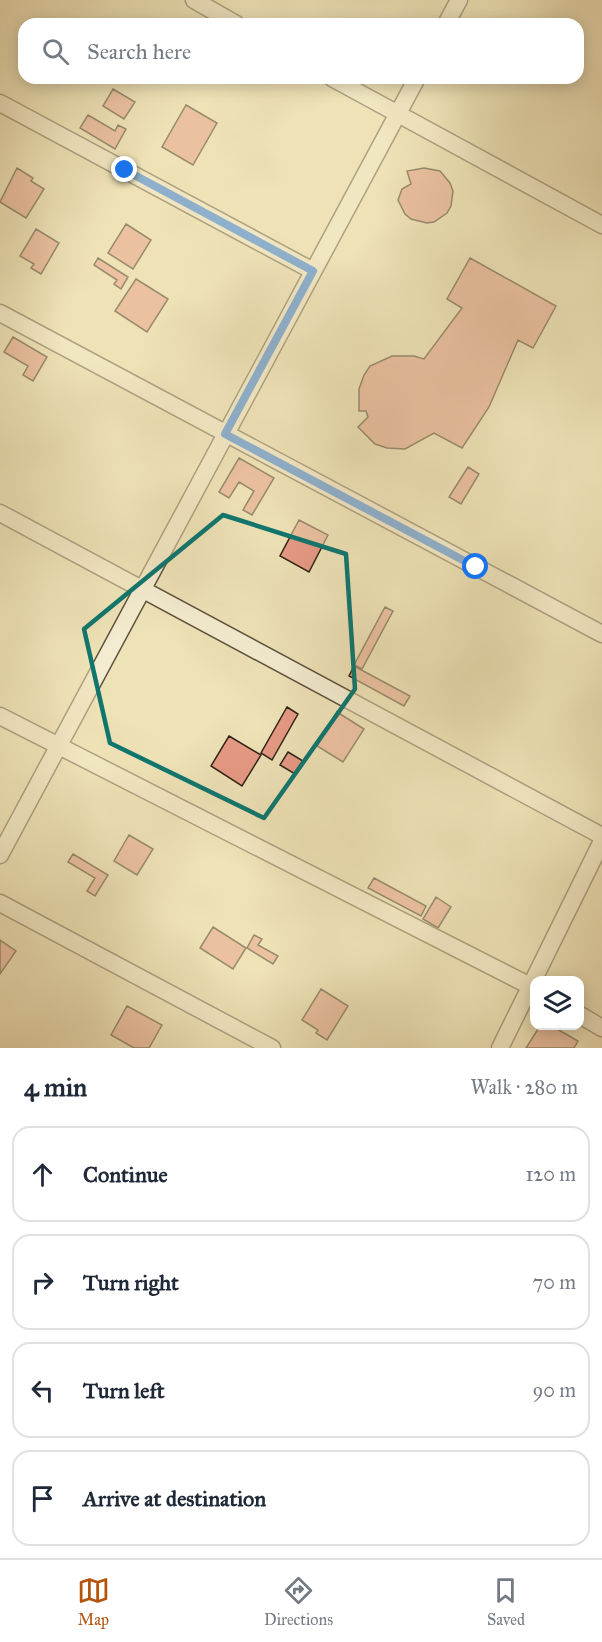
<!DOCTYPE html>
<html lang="en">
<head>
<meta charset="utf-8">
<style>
  :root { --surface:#fff; --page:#f2f2f3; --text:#1f2937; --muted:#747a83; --line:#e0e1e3; --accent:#b45309 }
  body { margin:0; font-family:"IM FELL Great Primer",serif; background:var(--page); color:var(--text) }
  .controls { position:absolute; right:18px; bottom:18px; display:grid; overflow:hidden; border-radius:12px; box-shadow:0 3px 15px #0003 }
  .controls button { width:54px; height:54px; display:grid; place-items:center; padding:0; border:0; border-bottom:2px solid var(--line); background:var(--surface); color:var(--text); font:30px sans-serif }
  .stop { position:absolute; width:18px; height:18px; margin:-14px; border:4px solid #1a73e8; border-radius:50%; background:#fff }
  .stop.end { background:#1a73e8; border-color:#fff; box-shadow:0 2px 6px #0008 }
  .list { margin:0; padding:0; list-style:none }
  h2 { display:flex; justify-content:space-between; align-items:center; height:78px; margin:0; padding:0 24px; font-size:26px }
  h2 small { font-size:20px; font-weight:400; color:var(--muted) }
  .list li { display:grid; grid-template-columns:39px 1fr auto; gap:18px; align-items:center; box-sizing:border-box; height:96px; margin:0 12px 12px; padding:0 12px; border:2px solid var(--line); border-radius:18px }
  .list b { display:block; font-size:22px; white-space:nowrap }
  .list em { font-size:20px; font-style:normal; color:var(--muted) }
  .icon { flex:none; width:33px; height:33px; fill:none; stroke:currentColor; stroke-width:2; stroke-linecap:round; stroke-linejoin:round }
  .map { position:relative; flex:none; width:602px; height:1048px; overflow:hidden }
  .search { position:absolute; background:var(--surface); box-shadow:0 3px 15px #0003; left:18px; right:18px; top:18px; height:66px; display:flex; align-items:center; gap:15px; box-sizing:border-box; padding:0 21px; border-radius:18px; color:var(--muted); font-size:22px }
  .sheet { height:510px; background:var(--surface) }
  nav { display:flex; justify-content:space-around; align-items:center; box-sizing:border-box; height:84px; border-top:2px solid var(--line); background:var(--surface); font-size:16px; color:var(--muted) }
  nav a { display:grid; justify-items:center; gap:3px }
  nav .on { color:var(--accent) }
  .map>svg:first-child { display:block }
  .building { fill:#e79a85; stroke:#2f2317; stroke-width:1.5 }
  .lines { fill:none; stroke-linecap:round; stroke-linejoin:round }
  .minor-casing { stroke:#5f533f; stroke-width:19 }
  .minor { stroke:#f4ecd0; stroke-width:16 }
  .route { stroke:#1a73e8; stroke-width:8 }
  .marked { fill:none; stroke:#0f766e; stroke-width:4.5; stroke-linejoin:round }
</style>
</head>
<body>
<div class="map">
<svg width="602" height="1048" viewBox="0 0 602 1048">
  <rect width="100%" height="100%" fill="#eee2b7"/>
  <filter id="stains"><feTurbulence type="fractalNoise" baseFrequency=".00333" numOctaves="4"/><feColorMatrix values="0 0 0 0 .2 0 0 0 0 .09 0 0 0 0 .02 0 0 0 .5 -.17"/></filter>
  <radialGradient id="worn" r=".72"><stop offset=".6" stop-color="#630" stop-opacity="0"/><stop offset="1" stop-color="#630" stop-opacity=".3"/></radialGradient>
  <!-- building -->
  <path class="building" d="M113 89 135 102 124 119 103 106Z
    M186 105 217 123 193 165 162 147Z
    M88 115 115 131 118 125 126 129 115 149 80 128Z
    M17 168 33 178 31 181 44 189 26 218 0 202Z
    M424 168 440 171 450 183 453 191 451 206 447 213 434 222 427 223 411 219 405 214 398 200 402 189 411 184 407 171Z
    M126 224 151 240 133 269 108 253Z
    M36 229 59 243 41 274 31 268 34 264 20 256Z
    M98 258 128 277 121 289 114 284 117 280 94 265Z
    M470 258 556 306 533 348 518 340 489 407 462 448 434 433 405 449 387 448 375 444 358 427 368 417 366 411H359V389L364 375 370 366 392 356H414L424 359 462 308 447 299Z
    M136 279 168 299 147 332 115 311Z
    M13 337 47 357 33 381 23 375 28 366 4 352Z
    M239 458 274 478 252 515 243 510 254 491 239 482 229 498 219 492Z
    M468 467 479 474 461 504 449 497Z
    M299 520 328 535 309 572 280 556Z
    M385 607 393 611 362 669 354 665Z
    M354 666 410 696 404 706 349 676Z
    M287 707 298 714 272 760 261 753Z
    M337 712 364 729 343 762 317 746Z
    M229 736 261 755 242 786 211 766Z
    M288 752 303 761 295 774 280 765Z
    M129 835 153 849 137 875 114 861Z
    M73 854 108 875 95 896 87 891 95 878 68 862Z
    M374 878 426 906 421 916 368 888Z
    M436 897 451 907 438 928 423 919Z
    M213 927 246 948 233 969 200 948Z
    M254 935 262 939 258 945 278 956 273 964 247 948Z
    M0 940 16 951 0 974Z
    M321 989 348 1006 327 1040 316 1033 318 1030 302 1020Z
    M127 1006 162 1025 149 1048H134L111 1035Z
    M540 1026H552L578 1041 574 1048H526Z"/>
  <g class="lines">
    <!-- minor casing -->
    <g class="minor-casing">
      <path id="minor" d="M194 0 236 24
        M446 24 459 0
        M332 78 602 225
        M0 103 313 271
        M0 313 602 634
        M0 513 602 836
        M0 716 534 988
        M0 855 417 78
        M0 903 272 1048
        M580 1015 602 1028
        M500 1048 602 841"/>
    </g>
    <!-- minor -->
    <use href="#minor" class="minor"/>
  </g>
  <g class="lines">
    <!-- route -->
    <path class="route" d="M125 170 313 271 225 434 476 567"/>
  </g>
  <!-- marked area -->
  <path d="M0 0H602V1048H0ZM223 515 346 554 355 689 264 818 110 743 84 629Z" fill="#eee2b7" fill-opacity=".55" fill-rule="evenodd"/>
  <path class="marked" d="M223 515 346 554 355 689 264 818 110 743 84 629Z"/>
  <rect width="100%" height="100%" filter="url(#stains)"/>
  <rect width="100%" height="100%" fill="url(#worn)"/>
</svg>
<div class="controls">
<button><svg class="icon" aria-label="layers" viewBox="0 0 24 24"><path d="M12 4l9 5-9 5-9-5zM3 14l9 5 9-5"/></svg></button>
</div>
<div class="stop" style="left:476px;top:567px"></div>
<div class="stop end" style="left:125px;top:170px"></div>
<div class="search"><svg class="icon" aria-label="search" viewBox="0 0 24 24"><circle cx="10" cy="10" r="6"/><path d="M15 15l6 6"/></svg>Search here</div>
</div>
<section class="sheet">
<h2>4 min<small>Walk · 280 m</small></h2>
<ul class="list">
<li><svg class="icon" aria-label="ahead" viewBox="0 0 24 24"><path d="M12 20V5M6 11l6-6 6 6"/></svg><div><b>Continue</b></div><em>120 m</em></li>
<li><svg class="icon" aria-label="right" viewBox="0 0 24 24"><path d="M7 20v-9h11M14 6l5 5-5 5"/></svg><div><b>Turn right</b></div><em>70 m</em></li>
<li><svg class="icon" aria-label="left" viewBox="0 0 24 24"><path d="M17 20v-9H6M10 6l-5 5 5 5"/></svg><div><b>Turn left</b></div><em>90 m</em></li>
<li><svg class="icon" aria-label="arrive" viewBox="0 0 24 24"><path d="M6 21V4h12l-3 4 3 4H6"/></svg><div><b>Arrive at destination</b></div></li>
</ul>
</section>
<nav>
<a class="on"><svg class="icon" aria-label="map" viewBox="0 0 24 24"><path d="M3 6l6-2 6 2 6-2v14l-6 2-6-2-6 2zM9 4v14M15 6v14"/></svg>Map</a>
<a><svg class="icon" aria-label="directions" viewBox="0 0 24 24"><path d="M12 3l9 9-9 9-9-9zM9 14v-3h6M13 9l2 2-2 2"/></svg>Directions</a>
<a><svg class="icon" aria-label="saved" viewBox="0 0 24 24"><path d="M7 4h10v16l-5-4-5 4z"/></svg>Saved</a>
</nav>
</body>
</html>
